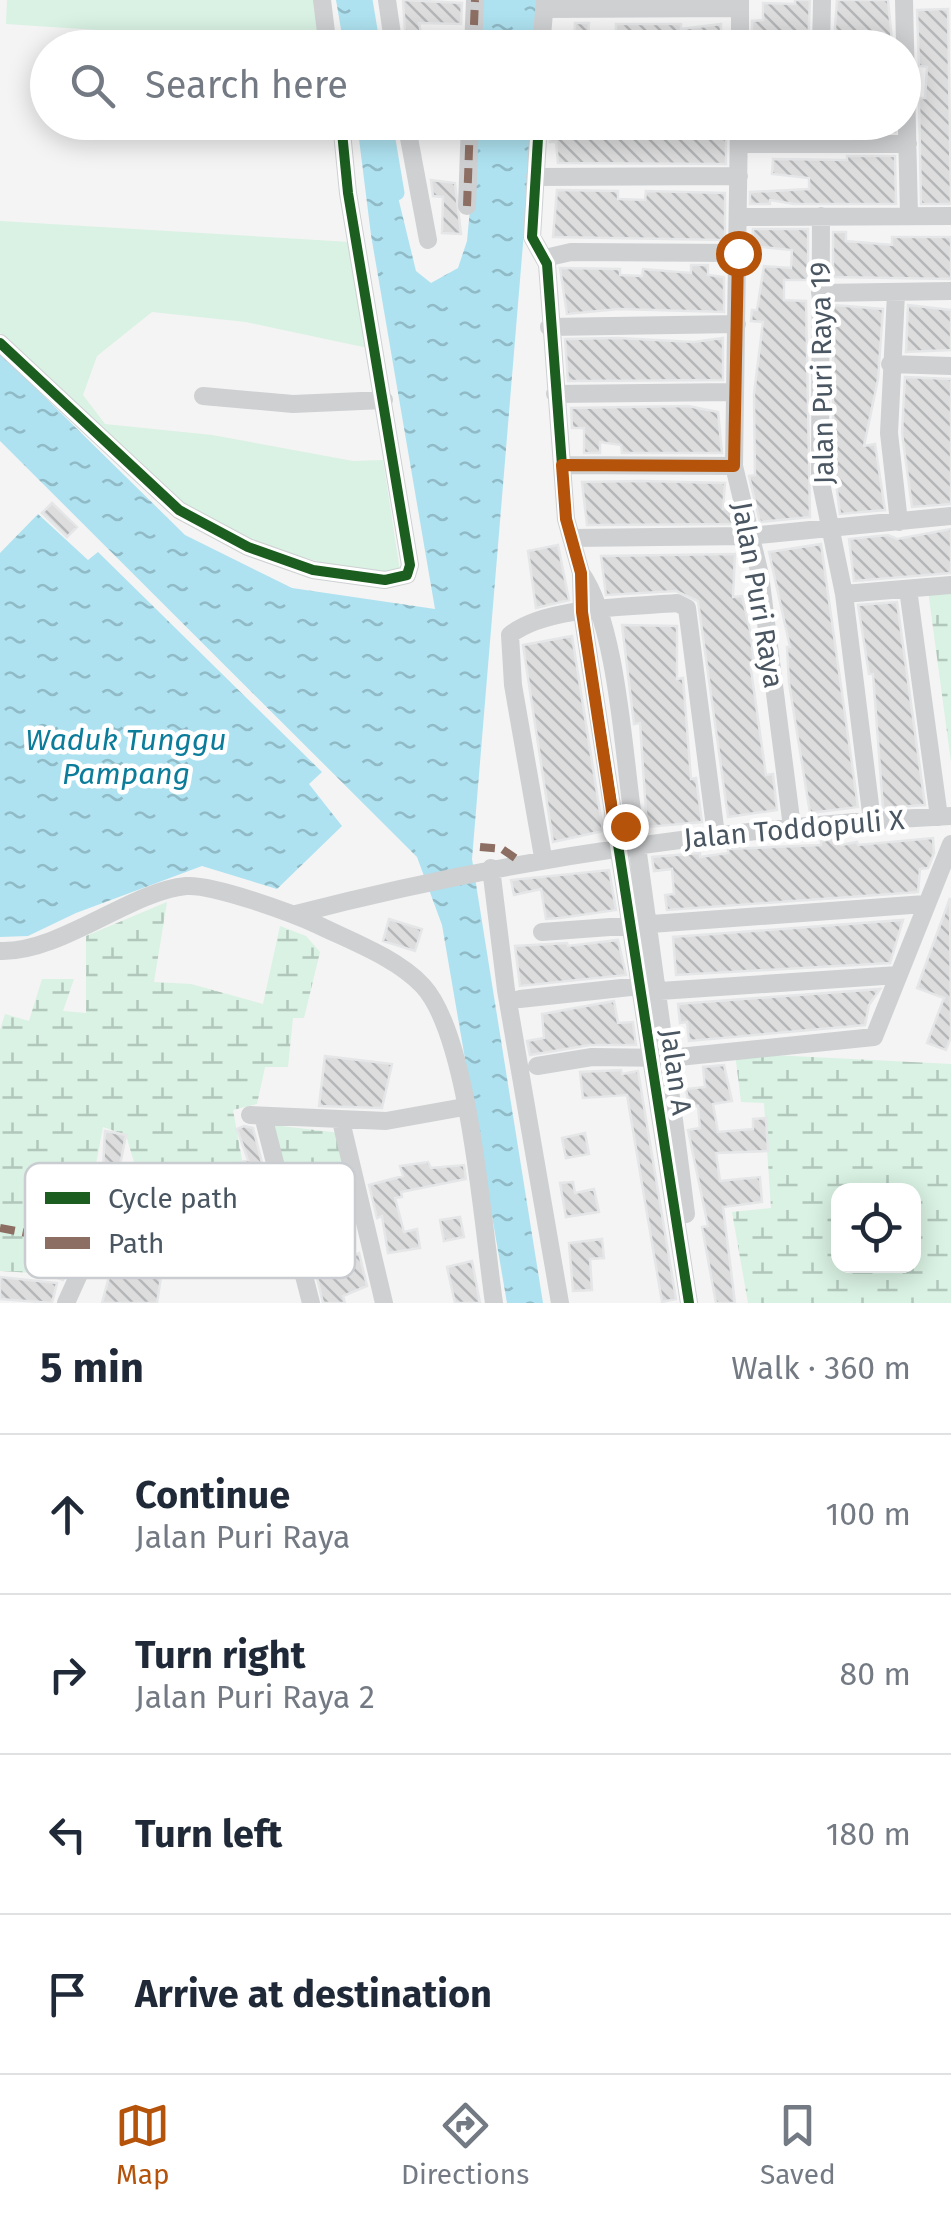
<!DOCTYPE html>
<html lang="en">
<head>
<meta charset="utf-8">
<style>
  :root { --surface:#fff; --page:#f6f6f7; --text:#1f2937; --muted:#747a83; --line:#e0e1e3; --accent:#b45309 }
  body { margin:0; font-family:"Fira Sans",sans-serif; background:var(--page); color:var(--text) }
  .controls { position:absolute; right:30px; bottom:30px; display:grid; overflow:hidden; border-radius:20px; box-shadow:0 5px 25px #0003 }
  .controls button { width:90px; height:90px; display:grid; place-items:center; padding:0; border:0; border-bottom:2px solid var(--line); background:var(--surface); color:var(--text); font:50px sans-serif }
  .stop { position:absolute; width:30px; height:30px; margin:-22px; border:8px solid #b45309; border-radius:50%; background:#fff }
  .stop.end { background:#b45309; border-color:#fff; box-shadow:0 2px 10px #0008 }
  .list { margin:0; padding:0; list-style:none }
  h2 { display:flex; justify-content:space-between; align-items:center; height:130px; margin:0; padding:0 40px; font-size:42px }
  h2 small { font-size:32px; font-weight:400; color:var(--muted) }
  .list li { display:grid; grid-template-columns:65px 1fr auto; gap:30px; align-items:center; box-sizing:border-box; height:160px; padding:0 40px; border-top:2px solid var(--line) }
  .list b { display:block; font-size:38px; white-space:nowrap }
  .list p { margin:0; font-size:32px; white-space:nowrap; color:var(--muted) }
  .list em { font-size:32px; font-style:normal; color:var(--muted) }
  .icon { flex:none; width:55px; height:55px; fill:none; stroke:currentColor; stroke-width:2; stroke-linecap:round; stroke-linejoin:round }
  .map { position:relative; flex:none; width:951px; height:1303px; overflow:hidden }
  .search { position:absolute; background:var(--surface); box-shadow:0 5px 25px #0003; left:30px; right:30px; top:30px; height:110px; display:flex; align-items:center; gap:25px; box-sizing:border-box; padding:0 35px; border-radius:55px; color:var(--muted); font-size:38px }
  .sheet { height:770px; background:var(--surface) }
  nav { display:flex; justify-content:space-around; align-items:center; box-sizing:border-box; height:140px; border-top:2px solid var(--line); background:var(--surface); font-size:28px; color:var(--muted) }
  nav a { display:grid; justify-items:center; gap:5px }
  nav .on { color:var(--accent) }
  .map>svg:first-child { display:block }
  .grass { fill:#d9f2e3 }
  .wetland { fill:url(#wetland-marsh); fill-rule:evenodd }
  .water { fill:url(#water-ripples) }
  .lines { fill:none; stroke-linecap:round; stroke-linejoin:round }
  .canal { stroke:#aee2f0; stroke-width:15 }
  .building { fill:url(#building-back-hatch); stroke:#e5e6e7; stroke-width:2.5 }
  .street { stroke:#ced0d2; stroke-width:18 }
  .quiet { stroke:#8d6e63; stroke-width:8; stroke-dasharray:15 8; stroke-linecap:butt }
  .cycleway-casing { stroke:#fff; stroke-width:16 }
  .cycleway { stroke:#1b5e20; stroke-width:10 }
  .route { stroke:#b45309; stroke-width:12 }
  .labels { text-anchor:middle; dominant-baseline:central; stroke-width:9; stroke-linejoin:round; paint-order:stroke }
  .street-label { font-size:28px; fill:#4a5661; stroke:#fff }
  .water-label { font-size:30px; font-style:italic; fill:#0c7c9b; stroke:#fff }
  .key { fill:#fff; stroke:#c9ccd0; stroke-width:2.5 }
  .key-label { font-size:28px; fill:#4a5661 }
</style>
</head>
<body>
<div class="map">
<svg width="951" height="1303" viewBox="0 0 951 1303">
  <defs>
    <pattern id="wetland-marsh" width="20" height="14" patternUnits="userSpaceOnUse" patternTransform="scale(2.5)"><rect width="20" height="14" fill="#d9f2e3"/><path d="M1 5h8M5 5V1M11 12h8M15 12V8" fill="none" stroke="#b2c7bb"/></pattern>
    <pattern id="water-ripples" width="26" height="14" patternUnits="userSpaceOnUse" patternTransform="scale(2.5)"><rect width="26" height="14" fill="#aee2f0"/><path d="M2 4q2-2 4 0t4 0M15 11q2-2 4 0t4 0" fill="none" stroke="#90bac6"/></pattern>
    <pattern id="building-back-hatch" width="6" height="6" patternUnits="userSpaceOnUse" patternTransform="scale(2.5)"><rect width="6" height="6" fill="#ddddde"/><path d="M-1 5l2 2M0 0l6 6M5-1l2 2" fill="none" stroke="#b5b6b7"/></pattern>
  </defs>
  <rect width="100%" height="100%" fill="#f4f4f4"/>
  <!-- grass -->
  <path class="grass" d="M7 0H317L322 45 6 24Z
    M0 221 350 242 368 348 246 322 152 312 97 356 83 395 105 424 212 435 353 461 383 460 400 571 381 579 241 540 170 494 0 333Z"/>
  <!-- wetland -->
  <path class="wetland" d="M951 581V762L927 583Z
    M167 902 154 982 191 984 263 1004 280 926 306 936 320 952 304 1018H293L288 1067H265L257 1104 233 1110 250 1204 221 1207 216 1175 183 1184 167 1167 138 1176 126 1135 103 1127 91 1190 65 1195 61 1238 36 1241 33 1273 0 1271V1030L5 1014 29 1021 42 979H74L63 1011 86 1013V936Z
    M735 1053 951 1064V1303H748L732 1212 771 1208 764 1103 741 1102ZM838 1190H914V1266H838Z
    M273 1125 340 1133 353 1192 294 1204Z"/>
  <!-- water -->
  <path class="water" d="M336 0H368L371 47H344Z
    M480 0H543L539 47 479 48Z
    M357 123H380L416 271 431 283 458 268 467 241 478 123H533L472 859 543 1303H507L442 925 417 857 0 441V353L185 535 292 588 435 609 371 235Z
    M38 514 88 560 98 552 322 772 309 784 342 826 277 889 202 866 76 913 28 936 0 937V553Z"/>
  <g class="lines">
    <!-- canal -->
    <path class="canal" d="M365 0 373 48
      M385 122 397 193"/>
  </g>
  <!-- building -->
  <path class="building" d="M403 0 462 3 461 24 419 23 424 48H406Z
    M795 0H810L808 48 752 42V21L763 20V3L795 4Z
    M837 0H888L892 41H886V48L834 42Z
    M948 9 951 204H921L919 98H925L927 67 919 66 917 10Z
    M575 23H589L588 47 574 46Z
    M616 24H681V29L721 24V48H670L671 42 649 43 648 48 615 45Z
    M726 122V164L558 163 556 142H550L551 124Z
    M846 122H894L895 132 846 129Z
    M847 156H895L896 204H794L770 200V204H750V192L809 189V178L772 174 773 159 847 160Z
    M431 180 455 183 461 234 442 233 443 197 433 196Z
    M557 190 618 191V199L645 200 646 191 725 193V240L553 237Z
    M753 229H808V280H784V300L806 301 810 517 760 522 749 476 755 475 754 394 763 322 751 321 752 310H757L764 266 791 268 792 250 752 246Z
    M833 232H846V241L892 245V237H951V279L833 277Z
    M691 265H708V275L724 277V312L619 309 567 314 560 268 620 269V275L642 276 643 269 691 273Z
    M833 305 883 309 878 379 864 446 875 444 885 510 840 514 833 458Z
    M908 305 951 310V350L906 352Z
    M617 338 694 342 723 338V380L568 381 565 339Z
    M905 377 951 379V504L912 507 902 433Z
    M688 406 718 412 722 453H622L621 445 600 442V453H584V428H572L571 408Z
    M642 481 725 483 723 509H731L735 524 587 525 582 482Z
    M52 503 77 527 67 537 42 513Z
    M951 529V573L854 581 849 539 888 535 897 539Z
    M821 544 858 807 810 813 789 683 787 647H790L769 552Z
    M558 545 569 600 536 608 528 551Z
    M735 554 733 597 742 596 750 630 754 663H750L766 775 773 774 777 810 728 817 698 601 676 591 606 595 601 556Z
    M897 602 925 805 883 808 873 674H869L858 605Z
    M622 625 677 626V679L683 678 691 779 696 778 702 822 647 827 640 723 634 724Z
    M572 636 603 831 553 842 523 645Z
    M840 838 841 845 857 842 858 845 933 838 934 853 928 868 920 869 918 892 667 910 665 895 674 894 672 869 654 871 652 857 700 853V857L728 853V849L821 845V841Z
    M609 870 616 910 560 918 546 919 541 889 514 895 511 880Z
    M950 898 951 1037 946 1050 927 1043 944 998 917 988Z
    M389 919 422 929 415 951 383 941Z
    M903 920 890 963 676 975 673 937Z
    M618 940 626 975 520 986 515 946 567 943 568 946Z
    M880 989 869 1005 865 1025 689 1041 687 1022 680 1023 678 1004Z
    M614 1001 618 1023 633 1022 636 1045H590L530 1055 527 1041 544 1038 542 1014Z
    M325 1056 392 1064 382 1108 319 1106Z
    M724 1065 732 1101 713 1104 718 1132 753 1129V1119L766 1118 768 1151 716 1153 720 1181 760 1177 762 1202 723 1207 735 1303H716L702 1227 708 1226 688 1130 700 1128 698 1106 689 1107 686 1089 705 1087 703 1067Z
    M621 1070 622 1074 638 1071 676 1299 662 1302 627 1095 583 1098 580 1072Z
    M244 1126 253 1128 286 1256 267 1261 241 1162 248 1160 237 1129Z
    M105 1131 126 1135 119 1170 103 1168Z
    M585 1133 589 1154 566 1158 562 1138Z
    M428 1162 431 1168 464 1165 466 1179 401 1192 402 1197 395 1198 404 1232 417 1229 420 1248 388 1253 382 1216 377 1218 369 1185 403 1176 400 1166Z
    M573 1182 575 1193 594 1189 599 1212 566 1217 560 1183Z
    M166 1211 167 1235 195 1240 194 1232 219 1230 223 1263 180 1268 163 1264 157 1303H102L110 1273 137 1277 143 1257 128 1250 136 1232 150 1236 149 1212Z
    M460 1217 464 1237 444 1241 440 1220Z
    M331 1235 336 1263 359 1253 367 1286 343 1296 345 1303H323L308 1239Z
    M602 1239 604 1258 590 1259 592 1290 573 1291 569 1243Z
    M59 1243 78 1247 63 1280 51 1276Z
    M472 1261 480 1303H455L447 1267Z
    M0 1277 57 1283 52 1303 0 1299Z"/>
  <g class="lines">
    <!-- street -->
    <path class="street" d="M322 0 328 48
      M387 0 394 48
      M740 0V48
      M904 0 909 215
      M544 9 740 8
      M473 48 475 0
      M541 48 545 0
      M821 48 822 0
      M406 122 428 240
      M539 122 532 237 547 264 566 519 581 573 582 612 689 1303
      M739 122 734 466 760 575 792 827
      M740 144H908
      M535 177 739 176
      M467 206 470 122
      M821 216 820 478 844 594 872 821
      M738 217 951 216
      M545 258 571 252 738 253
      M820 293 951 291
      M896 294 889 433 899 522
      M549 327 737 324
      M0 343 179 510 248 547 313 570 385 580 407 575 410 565 348 193 341 122
      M890 364 951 366
      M555 394 735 392
      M203 396 293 404 384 400
      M562 465 734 466
      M571 538 749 536 951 516
      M581 573C615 620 623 743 631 803 650 940 669 1077 686 1214
      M908 589 939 817
      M844 594 951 585
      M543 857 513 685 510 635C545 606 632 607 677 603L687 608 716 835
      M491 868 506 990 560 1303
      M296 914C511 858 729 827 951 816
      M542 932 925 904
      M0 951C60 953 131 891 186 886 213 884 292 913 318 925 351 941 397 958 423 986 470 1037 483 1229 494 1303
      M660 991 898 975
      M520 999 649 985
      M537 1066 592 1057 669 1058 874 1037 951 844
      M250 1115 386 1121 464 1107
      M263 1116 311 1303
      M341 1121 384 1303
      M66 1303 89 1252 95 1246 113 1248 120 1241 133 1197"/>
    <!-- quiet -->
    <path class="quiet" d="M473 48 475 0
      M467 206 470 122
      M480 847 502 849 521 862
      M0 1228 95 1246"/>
    <!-- cycleway casing -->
    <g class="cycleway-casing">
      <path id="cycleway" d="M539 122 532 237 547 264 566 519 581 573 582 612 689 1303
        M0 343 179 510 248 547 313 570 385 580 407 575 410 565 348 193 341 122"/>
    </g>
    <!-- cycleway -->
    <use href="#cycleway" class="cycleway"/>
  </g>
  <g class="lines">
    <!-- route -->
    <path class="route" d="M625 826 614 824 582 612 581 573 566 519 562 465 734 466 738 253"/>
  </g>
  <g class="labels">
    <!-- street labels -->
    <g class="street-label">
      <text transform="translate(822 373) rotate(-91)">Jalan Puri Raya 19</text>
      <text transform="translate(758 595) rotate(80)">Jalan Puri Raya</text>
      <text transform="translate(794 829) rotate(-5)">Jalan Toddopuli X</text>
      <text transform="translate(676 1072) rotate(82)">Jalan A</text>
    </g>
    <!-- water labels -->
    <g class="water-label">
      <text x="126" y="740">Waduk Tunggu<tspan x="126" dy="34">Pampang</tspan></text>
    </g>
  </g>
  <!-- legend -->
  <rect x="25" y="1163" width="330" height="115" rx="15" class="key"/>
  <rect x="45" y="1192" width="45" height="12" fill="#1b5e20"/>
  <rect x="45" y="1237" width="45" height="12" fill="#8d6e63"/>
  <g class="key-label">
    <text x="108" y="1208">Cycle path</text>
    <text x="108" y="1253">Path</text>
  </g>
</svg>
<div class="controls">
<button><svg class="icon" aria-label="locate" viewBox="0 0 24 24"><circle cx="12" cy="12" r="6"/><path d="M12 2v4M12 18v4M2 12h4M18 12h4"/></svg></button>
</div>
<div class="stop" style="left:738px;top:253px"></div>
<div class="stop end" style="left:625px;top:826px"></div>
<div class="search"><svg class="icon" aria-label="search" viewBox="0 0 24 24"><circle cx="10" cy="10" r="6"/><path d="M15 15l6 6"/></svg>Search here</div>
</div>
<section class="sheet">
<h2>5 min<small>Walk · 360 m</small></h2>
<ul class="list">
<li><svg class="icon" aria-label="ahead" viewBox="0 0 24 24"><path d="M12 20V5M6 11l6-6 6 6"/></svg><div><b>Continue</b><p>Jalan Puri Raya</p></div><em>100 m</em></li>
<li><svg class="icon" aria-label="right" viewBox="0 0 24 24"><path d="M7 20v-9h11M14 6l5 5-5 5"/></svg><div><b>Turn right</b><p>Jalan Puri Raya 2</p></div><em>80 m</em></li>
<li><svg class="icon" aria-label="left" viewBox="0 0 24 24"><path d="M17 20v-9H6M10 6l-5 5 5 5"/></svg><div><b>Turn left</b></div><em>180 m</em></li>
<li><svg class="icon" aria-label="arrive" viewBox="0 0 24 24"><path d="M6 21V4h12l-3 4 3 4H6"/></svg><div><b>Arrive at destination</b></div></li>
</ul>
</section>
<nav>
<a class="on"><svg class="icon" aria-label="map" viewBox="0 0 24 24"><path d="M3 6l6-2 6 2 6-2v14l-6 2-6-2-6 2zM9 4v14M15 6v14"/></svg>Map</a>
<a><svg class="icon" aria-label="directions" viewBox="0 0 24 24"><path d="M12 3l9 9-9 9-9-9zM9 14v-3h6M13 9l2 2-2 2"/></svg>Directions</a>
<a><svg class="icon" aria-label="saved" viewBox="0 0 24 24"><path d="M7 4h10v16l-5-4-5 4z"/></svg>Saved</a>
</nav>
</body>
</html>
